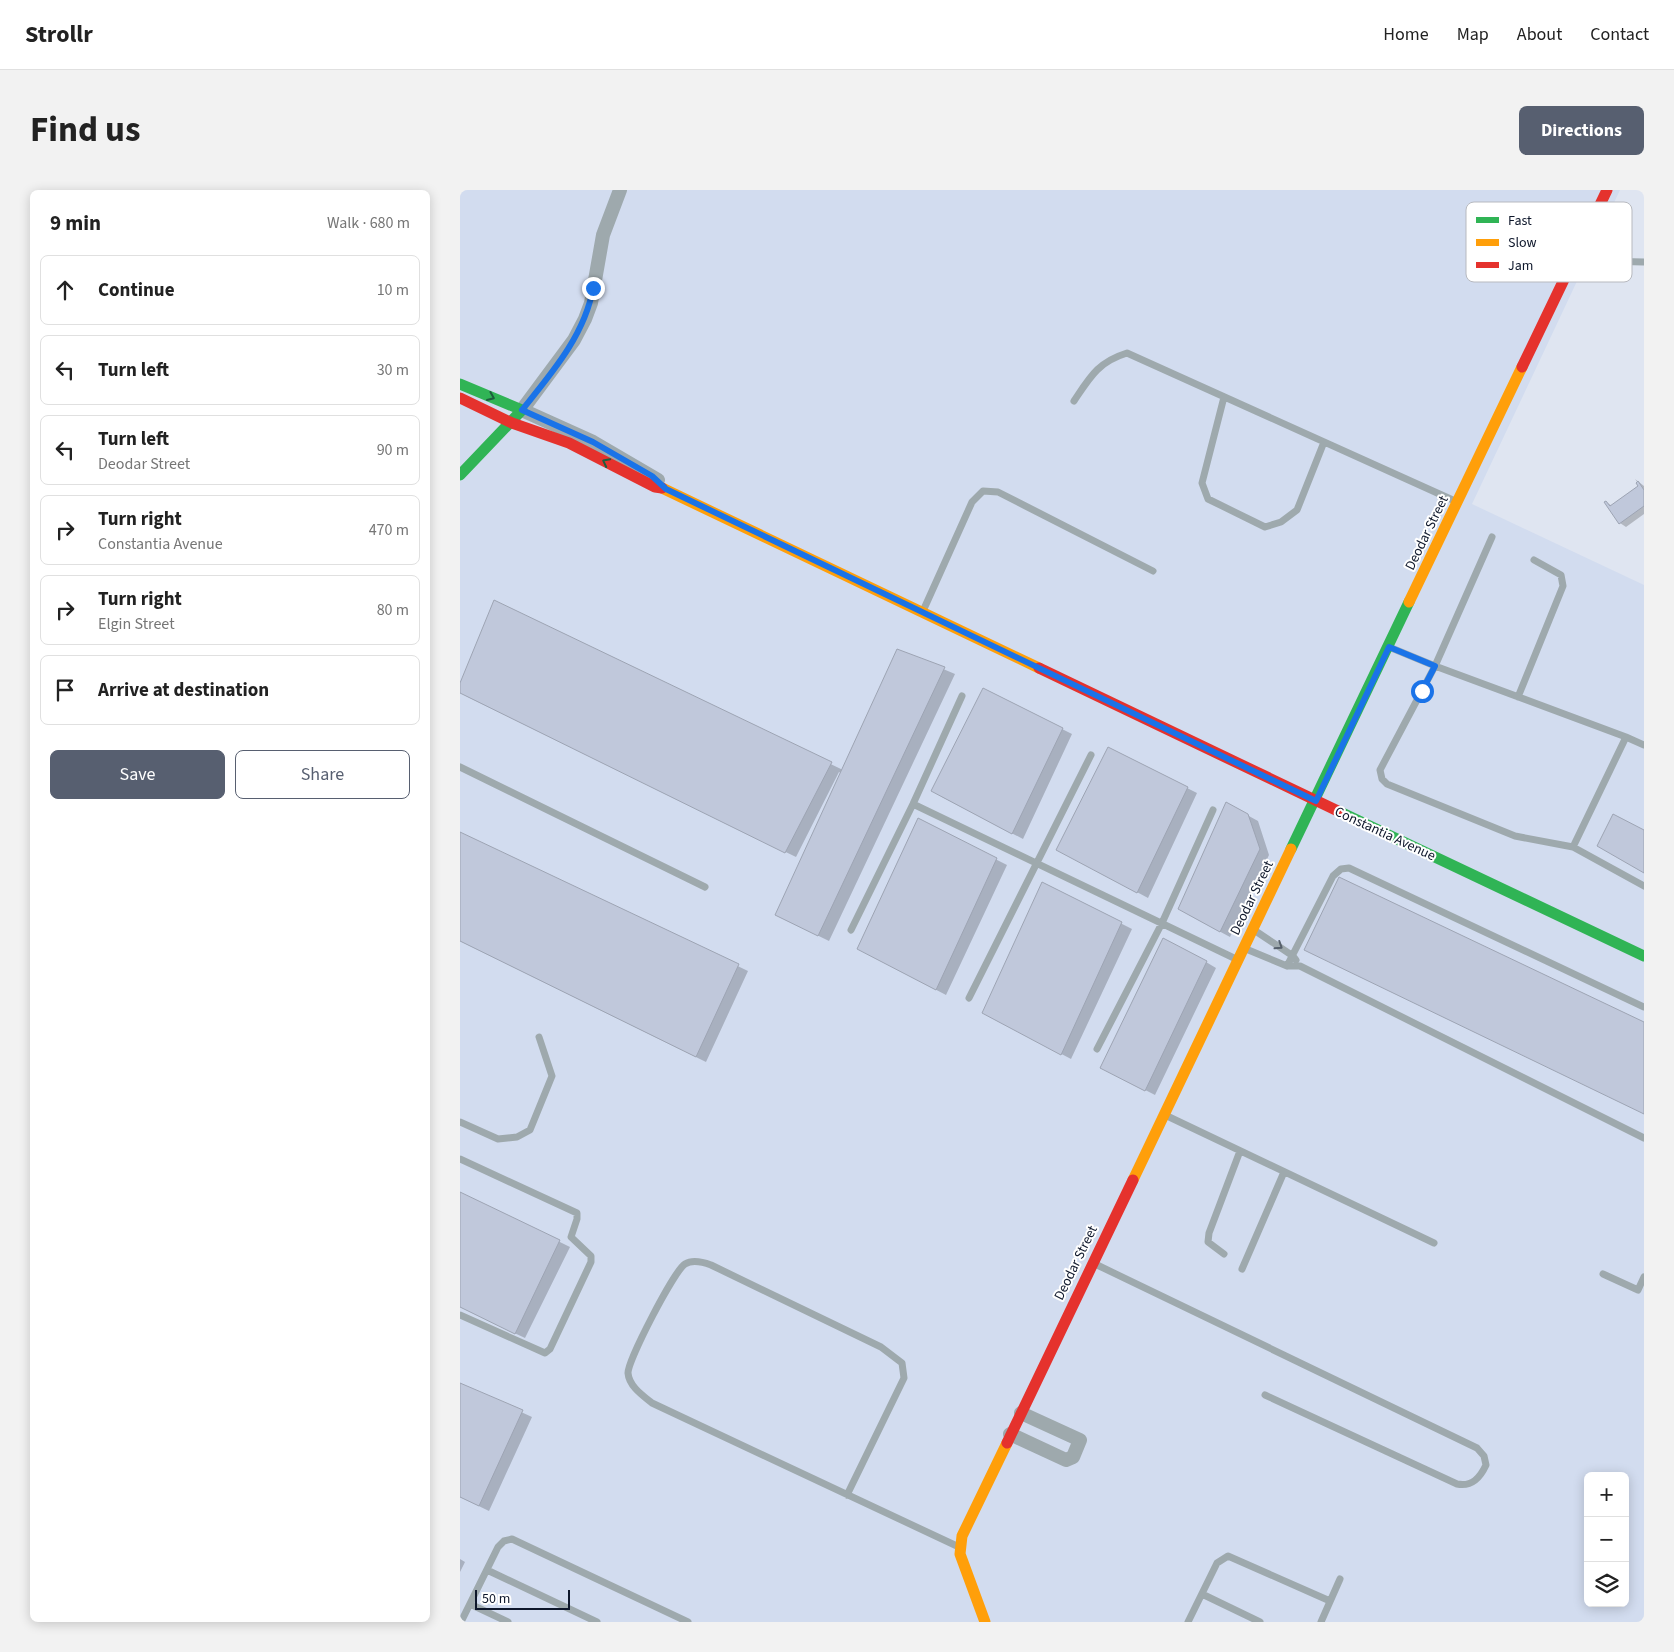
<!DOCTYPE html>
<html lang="en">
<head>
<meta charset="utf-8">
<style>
  :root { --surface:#fff; --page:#f2f2f2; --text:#222; --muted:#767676; --line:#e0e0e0; --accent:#575f70 }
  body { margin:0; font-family:"Source Sans 3",sans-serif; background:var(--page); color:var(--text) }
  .controls { position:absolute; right:15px; bottom:15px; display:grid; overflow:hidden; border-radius:8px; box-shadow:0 2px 12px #0003 }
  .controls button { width:45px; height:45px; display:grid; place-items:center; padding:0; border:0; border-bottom:1px solid var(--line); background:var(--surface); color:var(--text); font:25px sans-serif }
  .scale { position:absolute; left:15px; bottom:12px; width:95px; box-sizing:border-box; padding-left:5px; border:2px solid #0e172b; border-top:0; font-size:14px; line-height:18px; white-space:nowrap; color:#0e172b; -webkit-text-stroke:4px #fff; paint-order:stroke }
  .stop { position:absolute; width:15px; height:15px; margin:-11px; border:4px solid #1a73e8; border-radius:50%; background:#fff }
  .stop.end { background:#1a73e8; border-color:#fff; box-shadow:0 1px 5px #0008 }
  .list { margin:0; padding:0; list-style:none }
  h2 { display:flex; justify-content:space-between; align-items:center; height:65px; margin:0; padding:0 20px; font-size:21px }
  h2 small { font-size:16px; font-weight:400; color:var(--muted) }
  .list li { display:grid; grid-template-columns:32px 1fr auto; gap:15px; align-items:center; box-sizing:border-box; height:70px; margin:0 10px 10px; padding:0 10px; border:1px solid var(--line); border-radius:8px }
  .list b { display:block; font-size:19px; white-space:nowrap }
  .list p { margin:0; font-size:16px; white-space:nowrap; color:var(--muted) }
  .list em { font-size:16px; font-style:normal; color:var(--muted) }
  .actions { display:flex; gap:10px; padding:15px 20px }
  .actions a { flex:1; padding:11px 0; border:1px solid var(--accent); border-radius:8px; text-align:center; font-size:18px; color:var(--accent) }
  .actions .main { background:var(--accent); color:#fff }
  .icon { flex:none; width:28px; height:28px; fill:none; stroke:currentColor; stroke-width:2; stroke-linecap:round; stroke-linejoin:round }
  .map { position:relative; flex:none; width:1184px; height:1432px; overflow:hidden; border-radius:8px }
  header { display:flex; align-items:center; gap:30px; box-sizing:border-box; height:70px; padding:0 25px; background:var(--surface); border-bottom:1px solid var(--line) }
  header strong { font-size:24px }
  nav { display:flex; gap:28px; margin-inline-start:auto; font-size:18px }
  .intro { display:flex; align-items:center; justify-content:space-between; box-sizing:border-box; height:120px; padding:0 30px }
  h1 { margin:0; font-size:35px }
  .button { padding:12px 22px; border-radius:8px; background:var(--accent); color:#fff; font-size:18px; font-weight:700 }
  main { display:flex; gap:30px; padding:0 30px }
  aside { flex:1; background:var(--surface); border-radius:8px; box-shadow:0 2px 12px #0003 }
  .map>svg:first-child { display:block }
  .built { fill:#d2dcef; fill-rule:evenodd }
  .shadow { fill:#0003 }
  .building { fill:#c0c8db; stroke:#9da4b3 }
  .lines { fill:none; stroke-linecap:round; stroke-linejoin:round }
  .lane { stroke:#9ea9ad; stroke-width:7 }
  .street { stroke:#9ea9ad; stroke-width:14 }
  .fast { stroke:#30b455; stroke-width:11 }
  .slow { stroke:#ff9f0a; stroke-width:11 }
  .jam { stroke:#e5322d; stroke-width:11 }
  .oneway { stroke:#1d5e3e }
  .oneway2 { stroke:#56606c }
  .route { stroke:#1a73e8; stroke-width:6 }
  .labels { text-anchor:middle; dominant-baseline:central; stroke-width:4; stroke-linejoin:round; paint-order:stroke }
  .street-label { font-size:14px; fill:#0e172b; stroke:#fff }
  .key { fill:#fff; stroke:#b7b9bf; stroke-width:1 }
  .key-label { font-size:14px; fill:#0e172b }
</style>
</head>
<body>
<header>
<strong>Strollr</strong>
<nav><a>Home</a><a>Map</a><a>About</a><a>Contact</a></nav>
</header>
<div class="intro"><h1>Find us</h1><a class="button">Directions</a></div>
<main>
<aside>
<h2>9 min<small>Walk · 680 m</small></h2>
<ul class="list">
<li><svg class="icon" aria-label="ahead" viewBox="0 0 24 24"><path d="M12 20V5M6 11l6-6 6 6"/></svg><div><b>Continue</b></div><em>10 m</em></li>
<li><svg class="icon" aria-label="left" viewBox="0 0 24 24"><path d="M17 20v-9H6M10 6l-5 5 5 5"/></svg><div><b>Turn left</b></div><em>30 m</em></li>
<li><svg class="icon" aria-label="left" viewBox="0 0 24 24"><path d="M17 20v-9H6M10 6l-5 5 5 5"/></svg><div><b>Turn left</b><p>Deodar Street</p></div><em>90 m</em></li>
<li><svg class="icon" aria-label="right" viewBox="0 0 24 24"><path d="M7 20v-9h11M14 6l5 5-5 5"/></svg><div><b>Turn right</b><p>Constantia Avenue</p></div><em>470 m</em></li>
<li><svg class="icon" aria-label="right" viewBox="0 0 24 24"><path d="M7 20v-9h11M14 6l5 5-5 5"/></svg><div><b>Turn right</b><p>Elgin Street</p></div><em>80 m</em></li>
<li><svg class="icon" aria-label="arrive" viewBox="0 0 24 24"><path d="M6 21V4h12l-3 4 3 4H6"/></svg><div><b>Arrive at destination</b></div></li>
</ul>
<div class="actions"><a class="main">Save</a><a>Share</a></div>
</aside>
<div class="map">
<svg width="1184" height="1432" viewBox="0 0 1184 1432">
  <rect width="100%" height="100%" fill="#dfe5f1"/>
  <!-- built -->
  <path class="built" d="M0 0H1160L1012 314 1184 395V1432H0ZM1128 1286H1165V1413H1128Z"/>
  <!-- shadow -->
  <path class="shadow" d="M1175 289 1184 296V324L1166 337 1160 333 1146 312 1152 316 1180 296Z
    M35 412 383 580 438 460 495 484 369 751 326 730 381 583 379 582 336 667 8 507 0 502V496Z
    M602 539 612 544 563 649 482 607Z
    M727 598 737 603 688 708 608 665Z
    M767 614 798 631 809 665 770 747 729 725Z
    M458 630 547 675 486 805 408 764Z
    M0 643 288 781 246 872 0 751Z
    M583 694 672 739 611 869 533 828Z
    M746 772 756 778 695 905 652 883Z
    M0 1003 110 1057 65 1148 0 1117Z
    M0 1194 72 1227 29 1321 0 1307Z
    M0 1369 5 1372 0 1382Z"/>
  <!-- building -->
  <path class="building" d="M1178 291 1184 300V316L1159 334 1144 312 1146 311 1150 316 1178 296 1176 293Z
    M34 410 372 572 325 663 0 503V493Z
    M437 459 485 477 358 746 315 725Z
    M523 498 603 538 552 644 471 601Z
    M648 557 728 597 677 703 596 660Z
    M766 612 788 624 800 659 760 742 718 719Z
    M1153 624 1184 640V683L1137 656Z
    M458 628 537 668 476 800 397 759Z
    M0 642 279 774 236 867 0 751Z
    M879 687 1184 832V924L844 760Z
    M582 692 662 732 601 865 522 823Z
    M703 748 747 771 685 901 640 878Z
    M0 1002 100 1050 55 1144 0 1117Z
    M0 1193 63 1220 19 1316 0 1307Z"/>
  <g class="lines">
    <!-- lane -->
    <path class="lane" d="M1120 59 1141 71 1184 72
      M764 207 742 293 748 309 805 337 821 332 837 320 864 252
      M614 211C630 187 638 172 667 163L995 311
      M1032 347 975 476 1166 547 1113 657
      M463 421 512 312 523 301 538 302 693 381
      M929 457 975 476 920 580 922 589 927 594 1055 646 1113 657 1184 696
      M1058 507 1103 396 1101 385 1074 370
      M1166 547 1184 555
      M0 577 245 697
      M453 614 776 769
      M391 740 453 614 502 506
      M794 740 833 766 836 770
      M786 759 827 776H840L1184 948
      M827 776 873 686 881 679 889 678 1184 817
      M509 808 631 565
      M637 859 702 733 753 620
      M705 925 974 1053
      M0 932 38 949 57 947 70 940 92 886 79 847
      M0 969 117 1023V1029L111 1047 131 1066V1072L90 1159 85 1163 0 1125
      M764 1064 748 1052 749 1043 780 961
      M633 1073 1017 1258 1024 1266 1026 1275C1020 1288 1012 1297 997 1294L805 1205
      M782 1079 824 982
      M1143 1084 1178 1100 1184 1087
      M387 1305 444 1188 442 1173 421 1157 251 1075C243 1072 233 1069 225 1074 214 1081 168 1170 168 1183 169 1196 182 1205 192 1213L499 1357
      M27 1380 137 1432
      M742 1404 800 1432
      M10 1414 48 1432
      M1 1432 38 1357 44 1351 52 1349 228 1432
      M728 1432 757 1373 768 1366 870 1411
      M861 1432 880 1389"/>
    <!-- street -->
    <path class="street" d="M160 0 143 45 131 113 125 129 114 150 62 220 133 252 198 290
      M550 1244 606 1270 613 1267 620 1250 561 1223"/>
    <!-- fast -->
    <path class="fast" d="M0 194 62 220 0 285
      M880 622 1184 766
      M831 659 949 412"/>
    <!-- slow -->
    <path class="slow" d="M202 298 579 478
      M949 412 1062 177
      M673 990 831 659
      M525 1432 500 1364 502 1346 547 1253"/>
    <!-- jam -->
    <path class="jam" d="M1062 177 1147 0
      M0 208 52 233 109 253 195 297 202 298
      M579 478 880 622
      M547 1253 673 990"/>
  </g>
  <!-- one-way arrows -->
  <defs><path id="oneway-chevron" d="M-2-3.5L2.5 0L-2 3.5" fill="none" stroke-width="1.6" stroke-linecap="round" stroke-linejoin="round" transform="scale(1.25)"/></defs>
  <g class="oneway">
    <use href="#oneway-chevron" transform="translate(31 207) rotate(23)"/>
    <use href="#oneway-chevron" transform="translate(146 272) rotate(-153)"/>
  </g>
  <use class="oneway2" href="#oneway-chevron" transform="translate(819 756) rotate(33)"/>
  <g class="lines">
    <!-- route -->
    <path class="route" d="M133 98C125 145 91 184 62 220L133 252 192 286 206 299 856 611 929 457 975 476 962 501"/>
  </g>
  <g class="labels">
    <!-- street labels -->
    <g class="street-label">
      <text transform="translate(967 343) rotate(-64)">Deodar Street</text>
      <text transform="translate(925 644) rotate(25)">Constantia Avenue</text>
      <text transform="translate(792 708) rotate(-64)">Deodar Street</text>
      <text transform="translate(616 1073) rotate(-64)">Deodar Street</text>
    </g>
  </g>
  <!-- legend -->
  <rect x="1006" y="12" width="166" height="80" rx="8" class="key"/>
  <rect x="1016" y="27" width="23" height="6" fill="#30b455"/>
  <rect x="1016" y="49" width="23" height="7" fill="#ff9f0a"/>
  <rect x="1016" y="72" width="23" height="6" fill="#e5322d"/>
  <g class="key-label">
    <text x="1048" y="35">Fast</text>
    <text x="1048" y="57">Slow</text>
    <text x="1048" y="80">Jam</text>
  </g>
</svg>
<div class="controls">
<button>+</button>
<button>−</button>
<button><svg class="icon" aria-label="layers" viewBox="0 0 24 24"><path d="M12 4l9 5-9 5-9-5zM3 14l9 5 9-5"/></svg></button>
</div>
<div class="scale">50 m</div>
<div class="stop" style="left:962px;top:501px"></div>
<div class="stop end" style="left:133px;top:98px"></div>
</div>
</main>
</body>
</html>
